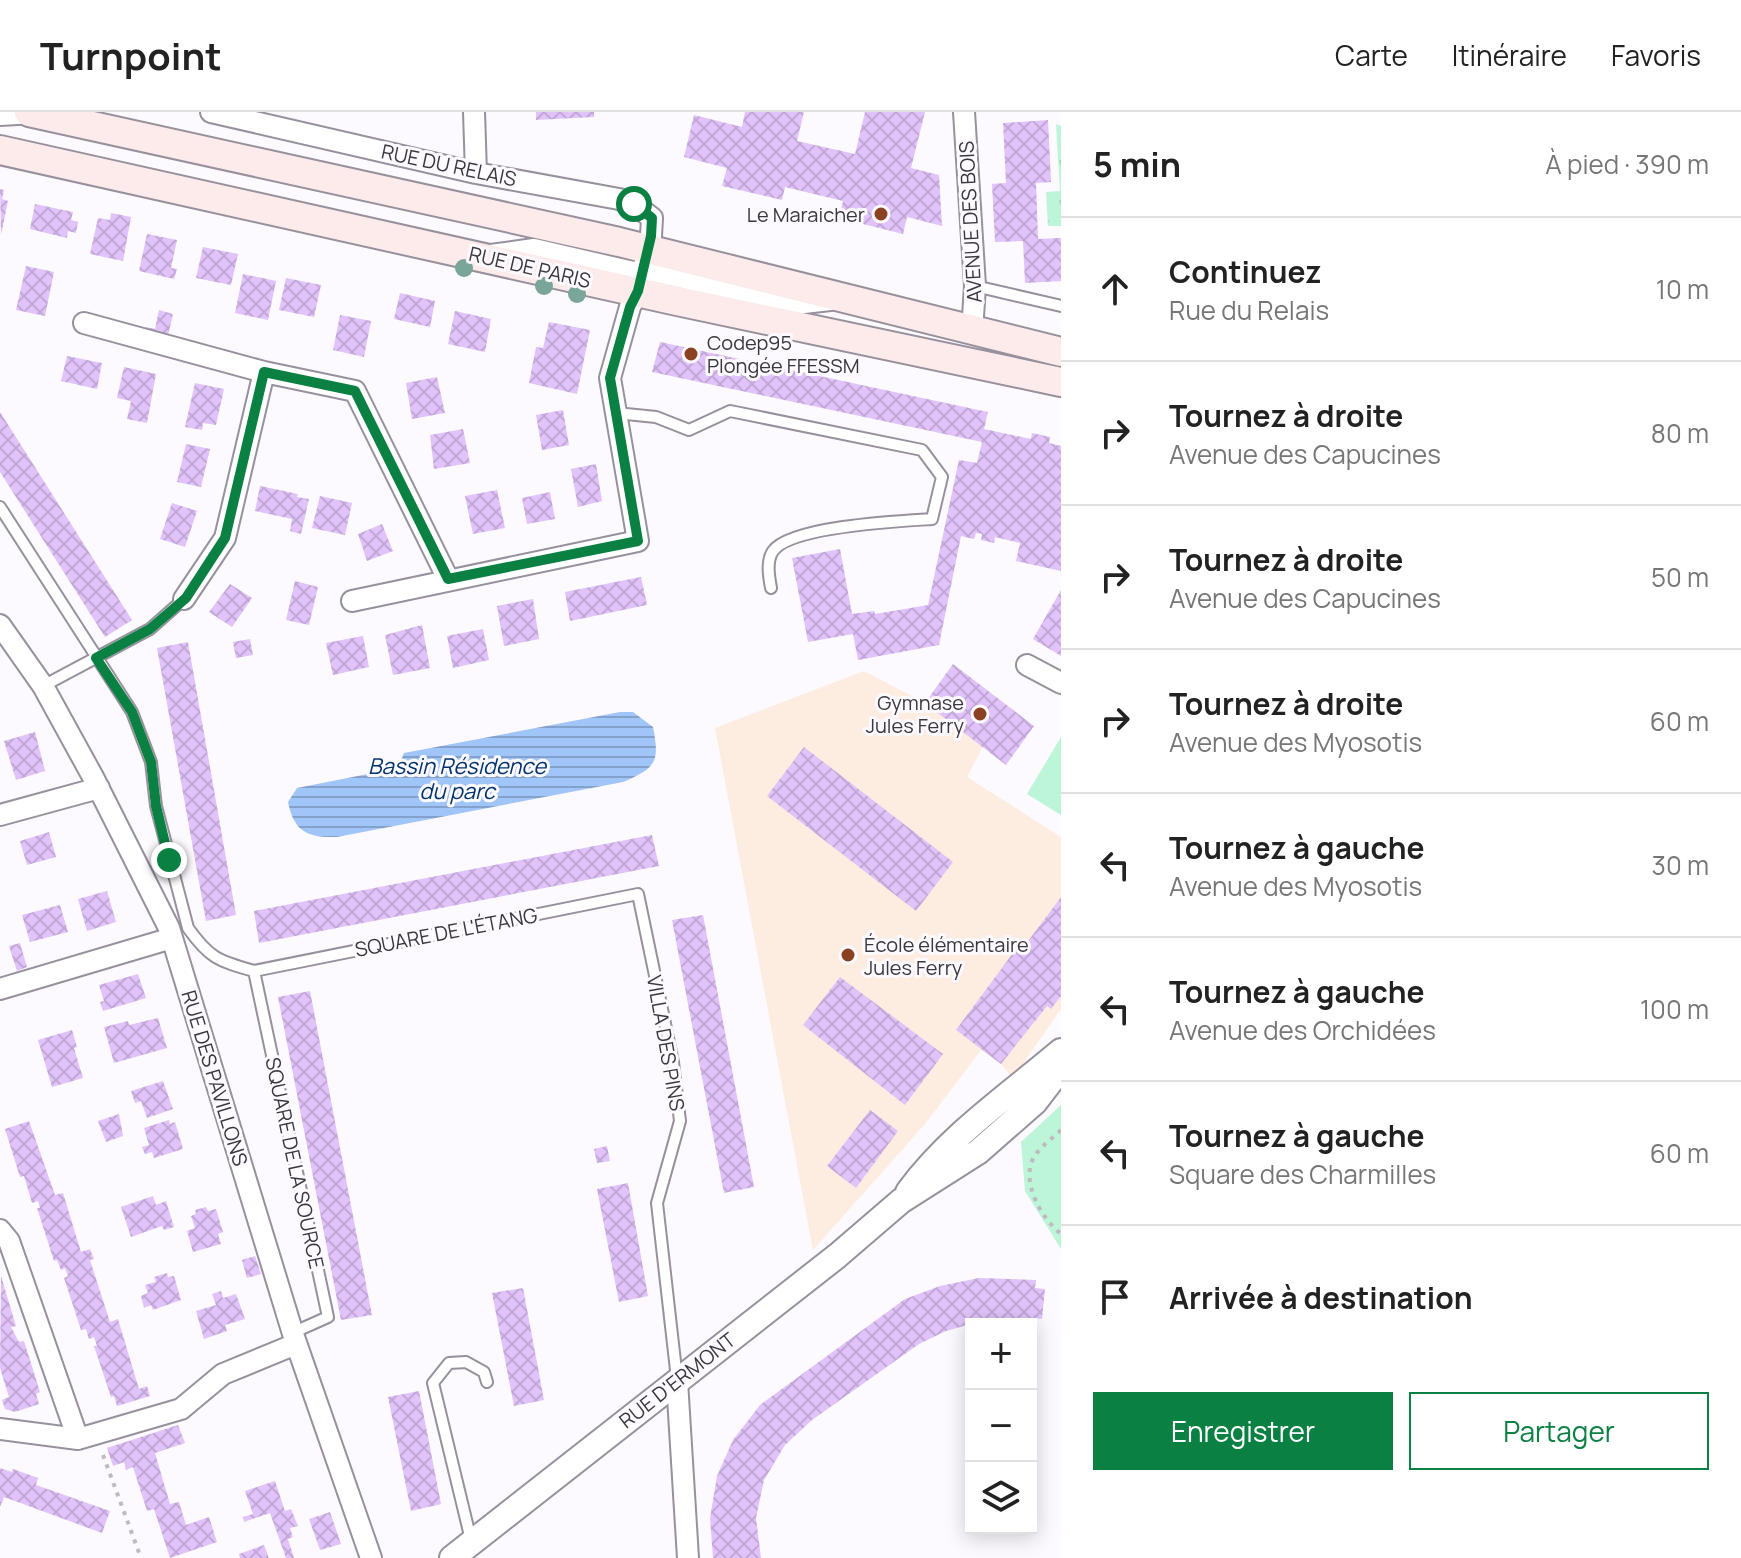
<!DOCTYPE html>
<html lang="fr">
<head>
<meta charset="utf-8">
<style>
  :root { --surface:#fff; --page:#f2f2f2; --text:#222; --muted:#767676; --line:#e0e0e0; --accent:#0b8043 }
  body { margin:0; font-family:Manrope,sans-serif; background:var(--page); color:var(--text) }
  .controls { position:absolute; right:24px; bottom:24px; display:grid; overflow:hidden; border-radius:0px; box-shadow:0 4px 20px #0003 }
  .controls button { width:72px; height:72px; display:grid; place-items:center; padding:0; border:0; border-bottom:2px solid var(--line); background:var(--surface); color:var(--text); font:40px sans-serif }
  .stop { position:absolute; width:24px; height:24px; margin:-18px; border:6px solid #0b8043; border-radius:50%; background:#fff }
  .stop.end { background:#0b8043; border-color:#fff; box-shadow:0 2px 8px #0008 }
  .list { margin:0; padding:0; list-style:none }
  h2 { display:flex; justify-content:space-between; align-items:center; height:104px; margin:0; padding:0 32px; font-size:34px }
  h2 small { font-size:26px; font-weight:400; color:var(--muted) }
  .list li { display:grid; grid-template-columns:52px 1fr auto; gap:24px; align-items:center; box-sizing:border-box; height:144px; padding:0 32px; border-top:2px solid var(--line) }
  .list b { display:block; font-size:30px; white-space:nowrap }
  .list p { margin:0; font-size:26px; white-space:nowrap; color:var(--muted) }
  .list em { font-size:26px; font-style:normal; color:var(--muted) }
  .actions { display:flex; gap:16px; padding:24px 32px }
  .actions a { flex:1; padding:18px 0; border:2px solid var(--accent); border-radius:0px; text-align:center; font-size:28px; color:var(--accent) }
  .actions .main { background:var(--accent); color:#fff }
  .icon { flex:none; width:44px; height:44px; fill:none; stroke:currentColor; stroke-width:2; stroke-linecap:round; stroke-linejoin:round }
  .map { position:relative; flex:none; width:1061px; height:1446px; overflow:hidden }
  header { display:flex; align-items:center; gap:48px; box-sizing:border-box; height:112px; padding:0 40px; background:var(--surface); border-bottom:2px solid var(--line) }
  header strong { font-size:38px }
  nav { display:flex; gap:44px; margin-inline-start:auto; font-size:28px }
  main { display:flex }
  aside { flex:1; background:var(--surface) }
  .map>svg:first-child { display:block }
  .education { fill:#fdede0 }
  .grass { fill:url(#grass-tufts) }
  .park { fill:#bdf5d9 }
  .water { fill:url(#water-rules) }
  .building { fill:url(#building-cross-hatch) }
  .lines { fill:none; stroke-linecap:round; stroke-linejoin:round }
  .service-casing { stroke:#97909d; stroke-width:14 }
  .minor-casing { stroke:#97909d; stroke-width:24 }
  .tertiary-casing { stroke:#97909d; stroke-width:28 }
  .secondary-casing { stroke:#97909d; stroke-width:32 }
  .path { stroke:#bdbac0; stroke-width:4; stroke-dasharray:4 6; stroke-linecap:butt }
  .service { stroke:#fff; stroke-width:10 }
  .minor { stroke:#fff; stroke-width:20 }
  .tertiary { stroke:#fff; stroke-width:24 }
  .secondary { stroke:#fdebeb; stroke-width:28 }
  .tree { fill:#79a699 }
  .route { stroke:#0b8043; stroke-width:10 }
  .poi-dot { fill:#8a4222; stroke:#fcf9ff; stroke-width:3 }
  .labels { text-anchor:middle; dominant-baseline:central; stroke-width:6; stroke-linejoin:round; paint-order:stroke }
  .street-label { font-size:20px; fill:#3a373d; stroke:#fcf9ff }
  .poi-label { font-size:20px; fill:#3a373d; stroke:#fcf9ff; text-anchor:end }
  .water-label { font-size:22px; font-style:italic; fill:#02336d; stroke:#fcf9ff }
</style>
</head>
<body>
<header>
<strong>Turnpoint</strong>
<nav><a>Carte</a><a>Itinéraire</a><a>Favoris</a></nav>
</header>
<main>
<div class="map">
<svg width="1061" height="1446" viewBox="0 0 1061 1446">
  <defs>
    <pattern id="grass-tufts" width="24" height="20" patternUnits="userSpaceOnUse" patternTransform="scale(2)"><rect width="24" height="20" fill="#bdf5d9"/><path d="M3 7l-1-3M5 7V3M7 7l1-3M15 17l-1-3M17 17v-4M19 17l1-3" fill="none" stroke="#a3d3bb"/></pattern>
    <pattern id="water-rules" width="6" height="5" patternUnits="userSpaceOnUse" patternTransform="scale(2)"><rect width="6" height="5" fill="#a0c5f8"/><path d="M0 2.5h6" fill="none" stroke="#83a1ca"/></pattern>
    <pattern id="building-cross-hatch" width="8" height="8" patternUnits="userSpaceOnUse" patternTransform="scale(2)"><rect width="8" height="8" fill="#e1c3fa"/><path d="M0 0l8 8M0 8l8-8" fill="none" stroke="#c2a8d7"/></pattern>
  </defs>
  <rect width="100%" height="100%" fill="#fcf9ff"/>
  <!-- education -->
  <path class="education" d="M864 559 925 591 983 634 967 665 1061 725V897L1013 966 1001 952 981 938 925 1012 813 1138 715 616Z"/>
  <!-- grass -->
  <path class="grass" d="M1056 12 1061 14V114H1048L1046 80 1060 79Z"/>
  <!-- park -->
  <path class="park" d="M1061 625V703L1027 682Z
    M1061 993V1137L1025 1079 1021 1030Z"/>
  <!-- water -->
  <path class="water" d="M620 600H633L653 615C660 650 656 656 623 670L337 725C308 726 294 720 288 690L297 676 398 656 404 641Z"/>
  <!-- building -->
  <path class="building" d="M536 0H594V5L536 8Z
    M745 0H804L797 29 855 42 865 0H925L911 56 939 63 942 114 907 105 903 122 839 106 843 89 785 75 782 88 722 74 727 56 684 45 694 3 742 15Z
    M1048 8 1051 70 1036 71 1038 127 1061 126V169L1025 171 1023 129 995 130 992 72 1006 71 1003 11Z
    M0 77 4 78 2 87 8 89 1 123Z
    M35 92 73 100 71 108 78 110 76 121 68 119 67 126 30 117Z
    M111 101 131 105 123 149 90 142 98 106 110 108Z
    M147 122 177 128 171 156 177 157 174 167 139 159Z
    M203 135 238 142 231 173 196 166Z
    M26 154 54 160 45 204 16 198Z
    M243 162 276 169 268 208 235 201Z
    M286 166 321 173 314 205 279 198Z
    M400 181 435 189 430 215 394 207Z
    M159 198 173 202 167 228 144 222 146 215 155 217Z
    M455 199 491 207 485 240 448 232Z
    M340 203 371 209 364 245 333 238Z
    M549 210 590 218 577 282 529 271 536 235 543 236Z
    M660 230 988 300 984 317 1031 327 1032 321 1050 325 1049 331 1061 334V459L1016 449 1020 431 995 425 994 431 981 428 982 422 976 421 974 427 961 424 939 533 858 548 853 522 808 530 792 446 840 437 852 502 874 499 875 502 928 493 959 348 977 351 982 330 652 260Z
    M67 244 102 251 97 277 61 269Z
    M124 255 156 262 147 311 127 307 131 289 117 286Z
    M437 265 445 301 412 307 406 271Z
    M195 271 224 277 216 313 203 311 202 318 185 315Z
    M563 298 569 333 542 338 536 303Z
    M0 300 132 508 105 525 0 360Z
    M463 317 470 351 434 357 430 323Z
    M186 332 210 337 201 375 177 370Z
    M596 352 602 389 578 395 571 357Z
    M260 374 298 382 297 385 309 387 301 422 290 419 292 407 255 399Z
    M497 378 505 416 473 422 465 384Z
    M550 380 555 407 527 412 522 386Z
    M320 384 352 391 345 423 312 416Z
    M172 391 197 399 185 435 160 427Z
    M382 412 393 439 367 449 358 422Z
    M641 465 647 493 570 509 565 480Z
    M295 469 318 475 309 513 286 508Z
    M230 472 252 486 232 515 209 500Z
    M1061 478V544L1033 527Z
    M533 487 539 527 504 534 497 494Z
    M422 513 430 556 393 563 385 523Z
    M483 517 489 548 453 556 447 524Z
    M363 524 369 555 333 563 326 531Z
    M250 527 253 543 236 546 233 530Z
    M188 530 236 803 206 809 157 536Z
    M953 552 1034 614 1006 653 925 591Z
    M35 620 45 659 16 668 4 629Z
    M804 635 953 750 916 799 767 684Z
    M49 720 56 745 27 753 20 729Z
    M652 723 659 754 259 831 254 799Z
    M107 779 116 810 87 819 78 787Z
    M1061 785V884L1051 897 1047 894 1001 952 956 918 1016 837 1020 840Z
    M60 793 68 820 30 830 22 803Z
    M703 803 754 1075 724 1081 672 808Z
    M20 831 27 855 17 859 9 834Z
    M138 862 146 886 103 899 100 890 104 889 99 873Z
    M840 865 943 942 905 993 803 913Z
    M310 879 372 1203 341 1208 278 885Z
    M158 906 167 936 114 951 104 915 128 909 129 913Z
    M72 918 77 935 74 936 83 966 52 975 38 928Z
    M163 969 173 997 147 1006 141 989 135 991 131 979Z
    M870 998 898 1019 856 1076 827 1054Z
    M119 1002 123 1024 106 1030 98 1009Z
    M169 1008 170 1012 175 1010 183 1037 154 1046 152 1040 145 1042 142 1035 149 1033 144 1016Z
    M29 1009 55 1083 63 1081 81 1140 90 1137 94 1147 90 1148 110 1210 118 1207 139 1277 147 1274 150 1284 117 1294 114 1284 111 1285 94 1234H97L94 1225 89 1227 86 1217 81 1218 64 1166 68 1164 65 1156 61 1158 57 1148 54 1149 37 1096H40L38 1089 32 1091 24 1064 20 1065 5 1017Z
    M607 1034 610 1049 597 1051 594 1037Z
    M628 1071 648 1184 619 1190 597 1077Z
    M153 1084 156 1093 166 1089 174 1115 164 1118 162 1114 131 1125 121 1095Z
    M206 1095 208 1099 216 1097 223 1120 218 1122 221 1132 193 1140 187 1119 195 1116 191 1104 196 1102 195 1098Z
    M255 1144 261 1162 247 1166 242 1148Z
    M167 1161 168 1165 174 1164 181 1188 153 1198 151 1193 144 1196 141 1184 148 1181 145 1173 156 1170 154 1165Z
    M1 1164 16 1214 11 1215 19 1230 24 1229 40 1280 36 1282 39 1292 15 1300 5 1297 2 1288 9 1285 0 1256Z
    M979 1166 1036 1168 1035 1176 1045 1177 1042 1207 1033 1206 1032 1212H971L946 1219 919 1232 812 1308 785 1333 764 1368 756 1406 761 1446H713L710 1406 717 1364 733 1328 760 1293 905 1187 940 1174Z
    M523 1176 544 1288 514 1294 492 1181Z
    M221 1179 223 1186 236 1182 245 1207 225 1213 227 1219 204 1227 196 1199 216 1193 212 1182Z
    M419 1279 441 1392 411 1399 388 1285Z
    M178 1313 185 1331 155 1341 170 1392 179 1390 186 1413 209 1405 217 1430 170 1446 154 1397 147 1399 133 1355 126 1358 124 1350 113 1354 107 1336Z
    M0 1356 12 1360 13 1357 38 1366 36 1373 110 1399 102 1421 4 1385 0 1395Z
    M275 1369 285 1399 291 1397 298 1414 290 1416 293 1425 288 1427 294 1446H286L270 1401 244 1410 243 1405 253 1402 245 1379Z
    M330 1400 341 1432 320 1438 309 1407Z
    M264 1433 269 1446H240L239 1442Z"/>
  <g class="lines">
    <!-- service casing -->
    <g class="service-casing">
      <path id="service" d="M975 174 1061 194
        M616 301 656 305 689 318 730 299 922 338 942 365 932 407C900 409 791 414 773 439 766 449 769 465 771 476
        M0 395 132 600 151 650 156 694 188 816C210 847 219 849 254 859L638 782 673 950 680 1009 657 1091 677 1267
        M43 574 150 517 184 487
        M254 859 328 1205 292 1221
        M471 1428 433 1271 449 1251 466 1250 484 1260 487 1270"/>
    </g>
    <!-- minor casing -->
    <g class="minor-casing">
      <path id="minor" d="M211 0 476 61 619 87 634 92 652 106 651 124 638 179 630 195 610 266 638 429 352 489
        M474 0 476 61
        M964 0 975 174 972 220
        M0 3 35 1
        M491 143 534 137 642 162
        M643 157 795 192 830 188
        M84 211 264 260 355 279 448 467
        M184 487 225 426 264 260
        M0 513 43 574 93 665 169 816 294 1225 371 1446
        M1027 553 1061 571
        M0 703 99 676
        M0 877 172 826
        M0 1118 9 1129 78 1327
        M677 1269 688 1446
        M0 1317 78 1327 181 1297 223 1262 296 1232"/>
    </g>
    <!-- tertiary casing -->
    <g class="tertiary-casing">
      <path id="tertiary" d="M908 1080C950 1023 1008 984 1061 939
        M452 1446 837 1144 901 1089 978 1040 1035 990 1061 956"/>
    </g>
    <!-- secondary casing -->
    <g class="secondary-casing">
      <path id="secondary" d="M29 0 619 130 1061 240
        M0 38 677 189 1061 270"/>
    </g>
    <!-- path -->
    <path class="path" d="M1061 1018C1052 1027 1039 1035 1033 1047 1021 1071 1042 1107 1061 1122
      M103 1343 141 1446"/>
    <!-- service -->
    <use href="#service" class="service"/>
    <!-- minor -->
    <use href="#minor" class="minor"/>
    <!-- tertiary -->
    <use href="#tertiary" class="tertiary"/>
    <!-- secondary -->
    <use href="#secondary" class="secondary"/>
  </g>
  <!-- trees -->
  <g class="tree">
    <circle cx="464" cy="156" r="9"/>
    <circle cx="544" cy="174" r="9"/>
    <circle cx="577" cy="182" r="9"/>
  </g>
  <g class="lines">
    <!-- route -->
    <path class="route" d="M169 748 156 694 151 650 132 600 96 546 150 517 186 486 225 426 264 260 355 279 448 467 638 429 610 266 630 195 638 179 651 124 652 106 634 92"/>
  </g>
  <!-- markers -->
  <g class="poi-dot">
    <circle cx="881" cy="102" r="8"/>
    <circle cx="691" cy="242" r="8"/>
    <circle cx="980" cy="602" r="8"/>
    <circle cx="848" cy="843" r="8"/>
  </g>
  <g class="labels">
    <!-- street labels -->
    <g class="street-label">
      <text transform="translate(449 53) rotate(12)">RUE DU RELAIS</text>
      <text transform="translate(970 110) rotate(-93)">AVENUE DES BOIS</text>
      <text transform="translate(530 155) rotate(13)">RUE DE PARIS</text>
      <text transform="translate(446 820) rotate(-11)">SQUARE DE L'ÉTANG</text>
      <text transform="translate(666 931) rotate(80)">VILLA DES PINS</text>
      <text transform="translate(215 966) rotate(73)">RUE DES PAVILLONS</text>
      <text transform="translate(295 1051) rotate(78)">SQUARE DE LA SOURCE</text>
      <text transform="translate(677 1268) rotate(-38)">RUE D'ERMONT</text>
    </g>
    <!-- poi labels -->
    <g class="poi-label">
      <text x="865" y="102">Le Maraicher</text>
      <text x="707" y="230" text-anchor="start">Codep95<tspan x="707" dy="23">Plongée FFESSM</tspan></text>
      <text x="964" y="590">Gymnase<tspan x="964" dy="23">Jules Ferry</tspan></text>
      <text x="864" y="832" text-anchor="start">École élémentaire<tspan x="864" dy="23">Jules Ferry</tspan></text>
    </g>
    <!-- water labels -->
    <g class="water-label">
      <text x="457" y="654">Bassin Résidence<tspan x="457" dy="25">du parc</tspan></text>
    </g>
  </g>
</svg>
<div class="controls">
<button>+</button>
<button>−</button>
<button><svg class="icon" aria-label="layers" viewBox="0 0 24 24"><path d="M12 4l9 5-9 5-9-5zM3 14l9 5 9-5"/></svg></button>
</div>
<div class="stop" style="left:634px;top:92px"></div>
<div class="stop end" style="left:169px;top:748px"></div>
</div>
<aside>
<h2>5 min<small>À pied · 390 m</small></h2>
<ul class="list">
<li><svg class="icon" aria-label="ahead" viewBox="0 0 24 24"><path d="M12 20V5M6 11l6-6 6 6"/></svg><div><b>Continuez</b><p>Rue du Relais</p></div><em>10 m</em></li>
<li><svg class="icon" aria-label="right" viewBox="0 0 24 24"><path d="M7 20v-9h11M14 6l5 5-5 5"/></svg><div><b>Tournez à droite</b><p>Avenue des Capucines</p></div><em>80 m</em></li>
<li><svg class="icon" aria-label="right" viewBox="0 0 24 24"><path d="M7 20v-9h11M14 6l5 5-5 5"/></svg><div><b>Tournez à droite</b><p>Avenue des Capucines</p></div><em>50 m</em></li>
<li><svg class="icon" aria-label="right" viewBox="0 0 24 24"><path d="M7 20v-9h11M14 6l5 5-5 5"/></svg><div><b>Tournez à droite</b><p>Avenue des Myosotis</p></div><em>60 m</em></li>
<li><svg class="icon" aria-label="left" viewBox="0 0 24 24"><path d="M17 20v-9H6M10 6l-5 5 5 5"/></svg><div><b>Tournez à gauche</b><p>Avenue des Myosotis</p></div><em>30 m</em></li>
<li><svg class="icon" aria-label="left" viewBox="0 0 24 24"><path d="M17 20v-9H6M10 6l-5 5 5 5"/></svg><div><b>Tournez à gauche</b><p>Avenue des Orchidées</p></div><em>100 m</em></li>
<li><svg class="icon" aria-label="left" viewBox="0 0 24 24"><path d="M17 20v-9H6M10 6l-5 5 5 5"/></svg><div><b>Tournez à gauche</b><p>Square des Charmilles</p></div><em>60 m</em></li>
<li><svg class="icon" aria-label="arrive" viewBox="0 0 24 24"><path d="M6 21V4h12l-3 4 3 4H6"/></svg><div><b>Arrivée à destination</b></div></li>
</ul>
<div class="actions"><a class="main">Enregistrer</a><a>Partager</a></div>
</aside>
</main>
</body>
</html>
